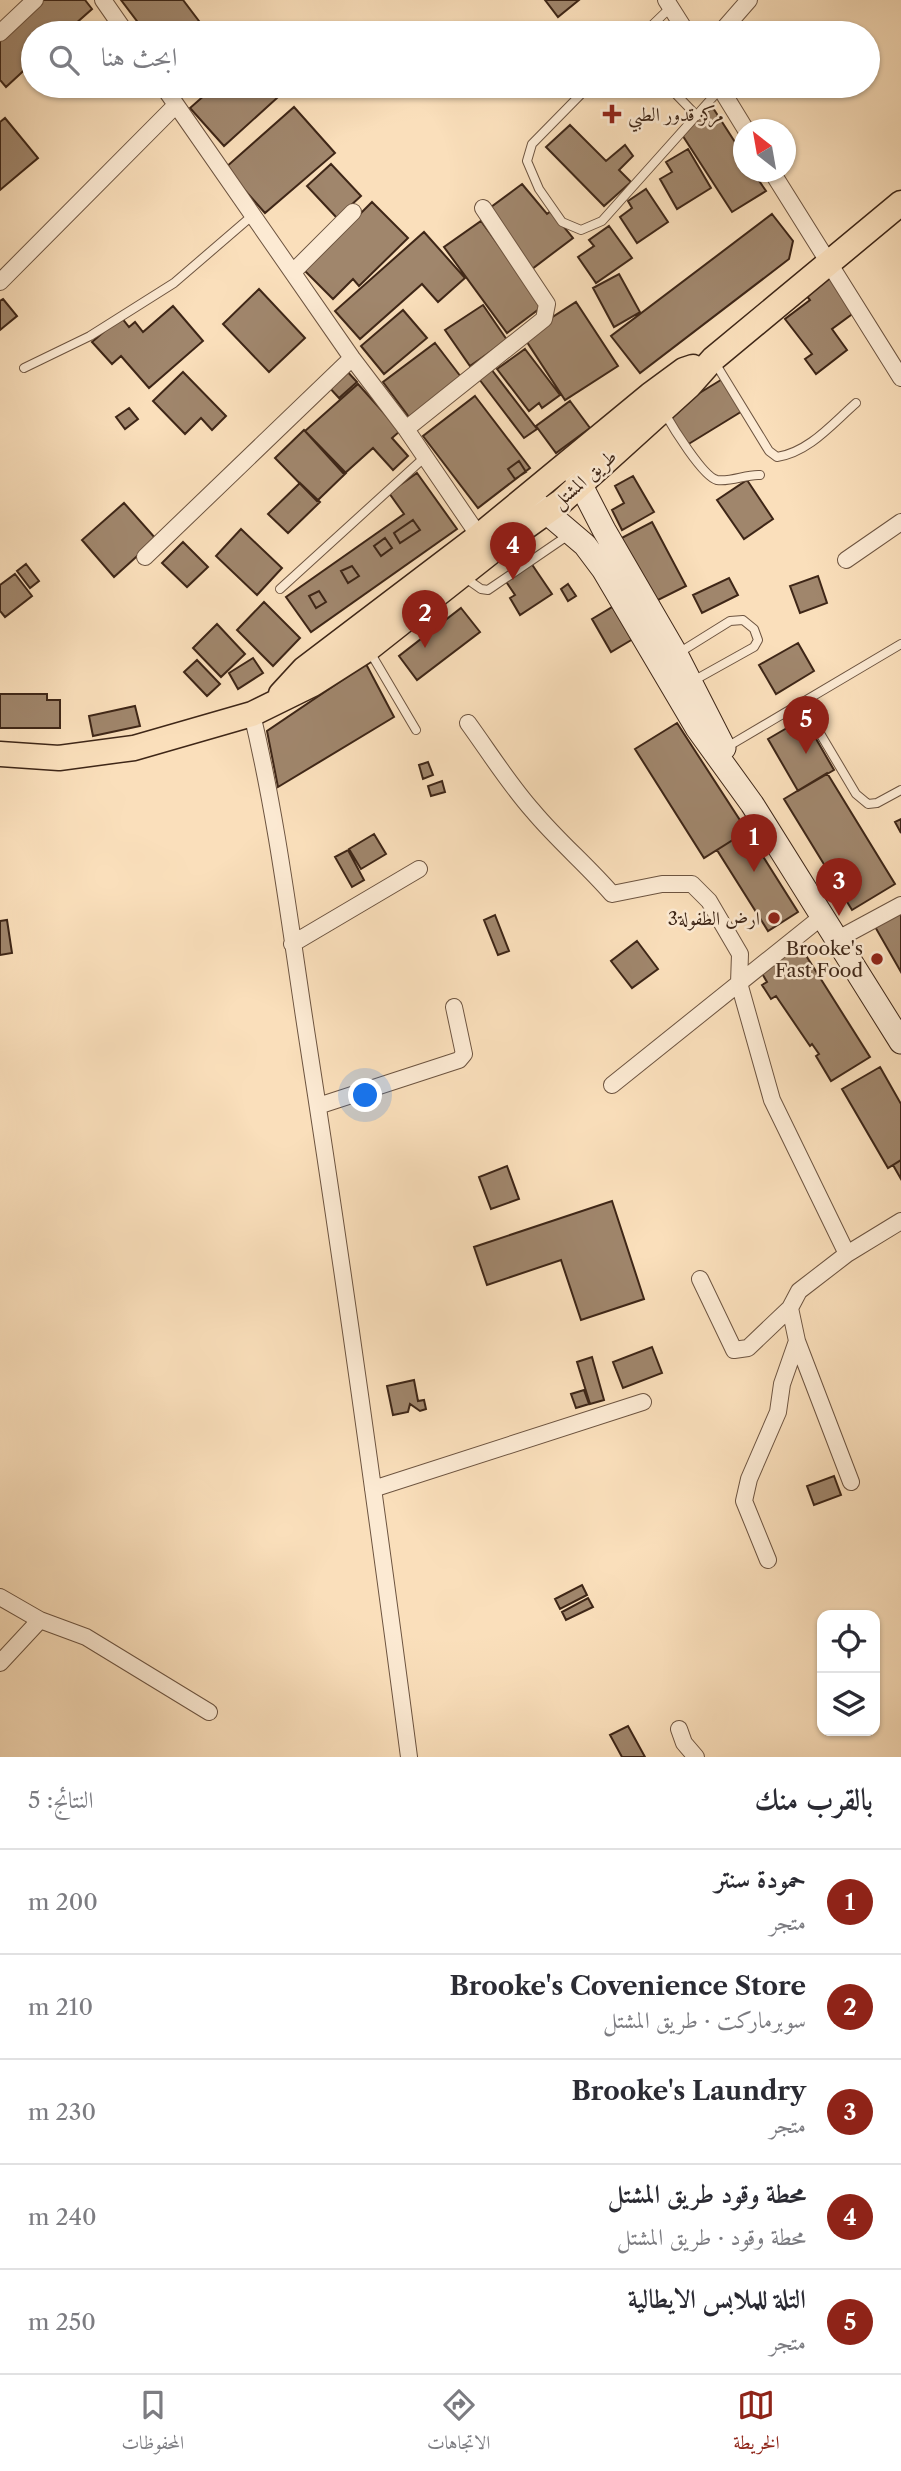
<!DOCTYPE html>
<html lang="ar">
<head>
<meta charset="utf-8">
<style>
  :root { --surface:#fff; --page:#f7f7f7; --text:#2b2b33; --muted:#7c7c81; --line:#e1e1e2; --accent:#8f2418 }
  body { margin:0; font-family:"Libre Caslon Text",Amiri,serif; background:var(--page); color:var(--text); direction:rtl }
  .controls { position:absolute; right:21px; bottom:21px; display:grid; overflow:hidden; border-radius:14px; box-shadow:0 2px 5px #0004 }
  .controls button { width:63px; height:63px; display:grid; place-items:center; padding:0; border:0; border-bottom:2px solid var(--line); background:var(--surface); color:var(--text); font:35px sans-serif }
  .compass { position:absolute; left:733px; top:119px; width:63px; height:63px; border-radius:50%; background:var(--surface); box-shadow:0 2px 5px #0004; rotate:329deg }
  .you { position:absolute; left:366px; top:1096px; width:24px; height:24px; margin:-18px; border:5px solid #fff; border-radius:50%; background:#1a73e8; box-shadow:0 0 0 10px #1a73e833 }
  .badge { display:grid; place-items:center; width:46px; height:46px; border-radius:50%; background:var(--accent); color:#fff; font-size:23px; font-weight:700 }
  .pin { position:absolute; translate:-50% -58px; filter:drop-shadow(0 2px 4px #0008) }
  .pin::after { content:''; position:absolute; top:37px; width:24px; height:21px; background:inherit; clip-path:polygon(0 0,100% 0,50% 100%) }
  .list { margin:0; padding:0; list-style:none }
  h2 { display:flex; justify-content:space-between; align-items:center; height:91px; margin:0; padding:0 28px; font-size:30px }
  h2 small { font-size:23px; font-weight:400; color:var(--muted) }
  .list li { display:grid; grid-template-columns:46px 1fr auto; gap:21px; align-items:center; box-sizing:border-box; height:105px; padding:0 28px; border-top:2px solid var(--line) }
  .list b { display:block; font-size:26px; white-space:nowrap }
  .list p { margin:0; font-size:23px; white-space:nowrap; color:var(--muted) }
  .list em { font-size:23px; font-style:normal; color:var(--muted) }
  .icon { flex:none; width:38px; height:38px; fill:none; stroke:currentColor; stroke-width:2; stroke-linecap:round; stroke-linejoin:round }
  .map { position:relative; flex:none; width:901px; height:1757px; overflow:hidden; direction:ltr }
  .search { position:absolute; background:var(--surface); box-shadow:0 2px 5px #0004; left:21px; right:21px; top:21px; height:77px; display:flex; align-items:center; gap:18px; box-sizing:border-box; padding:0 24px; border-radius:38px; color:var(--muted); font-size:26px }
  .sheet { height:616px; background:var(--surface) }
  nav { display:flex; justify-content:space-around; align-items:center; box-sizing:border-box; height:98px; border-top:2px solid var(--line); background:var(--surface); font-size:19px; color:var(--muted) }
  nav a { display:grid; justify-items:center; gap:4px }
  nav .on { color:var(--accent) }
  .map>svg:first-child { display:block }
  .building { fill:#a0866c; stroke:#3e2617; stroke-width:2 }
  .lines { fill:none; stroke-linecap:round; stroke-linejoin:round }
  .service-casing { stroke:#6d5440; stroke-width:10 }
  .minor-casing { stroke:#6d5440; stroke-width:18 }
  .secondary-casing { stroke:#3e2617; stroke-width:25 }
  .primary-casing { stroke:#3e2617; stroke-width:27 }
  .service { stroke:#fcead3; stroke-width:8 }
  .minor { stroke:#fcead3; stroke-width:16 }
  .secondary { stroke:#fcead3; stroke-width:23 }
  .primary { stroke:#fadfbb; stroke-width:24 }
  .poi-dot { fill:#8f2418; stroke:#fcead3; stroke-width:2.5 }
  .labels { text-anchor:middle; dominant-baseline:central; stroke-width:5; stroke-linejoin:round; paint-order:stroke }
  .poi-label { font-size:19px; fill:#3e2617; stroke:#fcead3; text-anchor:end }
  .street-label { font-size:19px; fill:#3e2617; stroke:#fcead3 }
</style>
</head>
<body>
<div class="map">
<svg width="901" height="1757" viewBox="0 0 901 1757">
  <rect width="100%" height="100%" fill="#fadfbb"/>
  <filter id="stains"><feTurbulence type="fractalNoise" baseFrequency=".00286" numOctaves="4"/><feColorMatrix values="0 0 0 0 .2 0 0 0 0 .09 0 0 0 0 .02 0 0 0 .5 -.17"/></filter>
  <radialGradient id="worn" r=".72"><stop offset=".6" stop-color="#630" stop-opacity="0"/><stop offset="1" stop-color="#630" stop-opacity=".3"/></radialGradient>
  <!-- building -->
  <path class="building" d="M31 0H85L92 9 65 33H33V62L6 87 0 80V28Z
    M121 0H183L208 33H146Z
    M545 0H579L558 17Z
    M219 26 224 33H209Z
    M215 86H265L277 98 224 146 190 108Z
    M294 107 335 153 265 213 225 168Z
    M713 108 744 156V172H753L766 191 732 212 679 130Z
    M5 118 38 158 0 190V122Z
    M570 125 606 161 625 145 633 156 619 170 631 182 604 206 546 147Z
    M688 149 711 188 677 209 660 179 672 172 666 162Z
    M331 164 361 196 337 218 307 186Z
    M522 184 547 214 551 211 573 238 532 269 487 210Z
    M646 189 668 222 637 243 620 217 632 208 628 201Z
    M372 202 408 238 359 286 353 279 333 299 304 270Z
    M772 214 793 241 789 259 640 373 611 336Z
    M481 221 543 306 507 333 444 247Z
    M609 226 632 258 596 283 578 257 594 246 589 240Z
    M424 232 465 278 438 302 422 284 360 339 335 311Z
    M619 274 640 312 614 327 593 288Z
    M829 276 855 312 832 329 847 350 816 374 805 359 812 354 785 319 810 300 805 294Z
    M259 289 305 338 269 372 223 324Z
    M3 299 17 316 0 330V301Z
    M576 302 618 366 565 400 523 336Z
    M483 305 507 340 470 366 445 330Z
    M173 306 203 341 149 388 121 356 112 364 92 342 121 317 129 327 135 322 143 332Z
    M403 310 427 338 384 374 361 346Z
    M435 343 461 377 409 417 383 382Z
    M525 349 560 395 542 408 539 403 529 411 497 369Z
    M488 365 537 429 524 438 476 375Z
    M345 369 357 382 339 398 327 385Z
    M183 372 226 416 212 430 201 418 185 434 153 401Z
    M724 378 744 410 687 445 667 413Z
    M358 384 400 431 392 438 408 456 393 470 373 448 344 474 305 431Z
    M475 396 530 468 478 508 423 436Z
    M570 401 590 428 556 453 536 426Z
    M129 408 138 419 125 429 116 417Z
    M304 430 346 473 317 501 275 458Z
    M519 461 526 472 515 479 508 469Z
    M417 473 457 529 311 632 286 597 404 514 389 493Z
    M633 476 654 512 622 530 612 510 624 503 615 486Z
    M747 480 773 519 744 539 717 500Z
    M300 483 320 502 288 533 268 514Z
    M124 503 156 539 114 577 82 540Z
    M413 520 420 530 400 543 394 533Z
    M652 522 686 586 650 604 616 541Z
    M241 529 282 568 257 595 216 556Z
    M385 538 392 548 381 556 374 546Z
    M183 542 208 567 187 587 162 563Z
    M531 563 552 594 520 615 510 598 515 595 505 580Z
    M26 564 39 581 30 588 17 571Z
    M352 566 359 576 348 583 341 571Z
    M15 574 32 596 5 617 0 611V585Z
    M818 576 827 603 800 613 790 586Z
    M729 578 738 595 702 613 693 595Z
    M568 584 576 596 568 601 561 589Z
    M319 591 326 602 316 608 309 596Z
    M264 602 300 638 273 666 237 630Z
    M614 606 633 639 611 652 592 619Z
    M461 608 480 632 417 680 399 656Z
    M217 624 245 654 221 677 193 648Z
    M798 643 814 671 776 694 759 665Z
    M253 658 263 673 238 689 229 673Z
    M197 660 220 684 207 696 184 672Z
    M366 664 394 717 278 787 267 731Z
    M0 694H47V700H60V728H0Z
    M135 706 140 726 93 736 89 716Z
    M804 718 834 770 798 791 768 739Z
    M677 723 747 831 704 858 635 749Z
    M428 762 433 775 423 779 419 765Z
    M827 773 895 884 852 910 784 799Z
    M442 781 445 792 431 796 428 786Z
    M901 819V833L895 822Z
    M747 831 798 912 768 931 717 850Z
    M374 834 386 854 361 869 349 849Z
    M348 850 364 880 352 887 335 857Z
    M901 910V972L874 925Z
    M495 915 509 951 498 955 484 920Z
    M7 920 12 953 0 955V921Z
    M637 941 658 969 632 988 611 961Z
    M800 946 870 1057 831 1081 816 1056 819 1054 812 1044 810 1046 776 996 771 999 762 985 767 982 760 970Z
    M880 1067 901 1104V1160L888 1168 842 1089Z
    M901 1160V1179L893 1165Z
    M507 1166 519 1199 491 1209 479 1177Z
    M612 1201 644 1299 581 1320 561 1260 487 1285 474 1247Z
    M652 1347 662 1373 623 1388 613 1362Z
    M592 1357 604 1400 590 1404 577 1362Z
    M414 1380 418 1401 424 1400 426 1409 420 1411 410 1404 408 1412 393 1415 387 1386Z
    M584 1390 589 1404 576 1408 571 1394Z
    M834 1476 841 1495 814 1505 807 1486Z
    M582 1585 587 1595 560 1609 555 1599Z
    M588 1598 593 1607 566 1620 562 1612Z
    M628 1726 645 1757H622L610 1735Z"/>
  <g class="lines">
    <!-- service casing -->
    <g class="service-casing">
      <path id="service" d="M644 33 671 7
        M589 86 532 144 527 161 539 189 562 222 581 230 602 221 721 88
        M668 86 697 116
        M714 361 769 451 777 457C809 452 832 424 856 403
        M24 368 90 336 174 283 253 215
        M664 412C672 426 703 477 717 480 732 482 746 474 760 475
        M464 577 481 589 488 590 570 534
        M280 589 425 457
        M370 652 416 730
        M677 654 730 621 743 620 754 629 758 640 754 647 693 681
        M802 703 856 794 868 804 877 803 901 790
        M727 747 901 644"/>
    </g>
    <!-- minor casing -->
    <g class="minor-casing">
      <path id="minor" d="M103 0 126 33
        M666 0 687 33
        M721 32 749 0
        M0 33 35 0
        M163 86 352 358 406 429 479 536
        M719 86 746 130
        M772 172 901 378
        M293 272 353 212
        M0 282 176 105
        M406 429 544 319 547 304 483 208
        M145 557 352 358
        M846 560 901 522
        M252 714C278 822 291 934 308 1043 345 1281 378 1519 409 1757
        M468 723C489 752 509 784 533 811 558 841 587 865 612 894L662 884H692L709 901 740 954 739 983 772 1100 847 1254
        M838 939 901 905
        M292 944 419 869
        M612 1085 824 915
        M318 1106 459 1060 464 1054 454 1007
        M700 1279 734 1350 748 1348 790 1308 799 1291 847 1254 901 1221
        M790 1308 797 1341 851 1482
        M373 1489 643 1402
        M768 1560 744 1501 749 1479 778 1412 782 1384 797 1341
        M0 1597 40 1620 86 1637 209 1712
        M0 1663 40 1620
        M679 1729 684 1743 696 1757"/>
    </g>
    <!-- secondary casing -->
    <g class="secondary-casing">
      <path id="secondary" d="M572 468 604 530 676 654 724 748
        M532 500 585 545 603 569 697 728 752 804 901 1042"/>
    </g>
    <!-- primary casing -->
    <g class="primary-casing">
      <path id="primary" d="M281 694 304 669 479 536 650 395 684 370 693 367
        M0 754 59 758 134 748 252 714 313 684 368 649 492 551 562 501 689 386 713 359 901 203"/>
    </g>
    <!-- service -->
    <use href="#service" class="service"/>
    <!-- minor -->
    <use href="#minor" class="minor"/>
    <!-- secondary -->
    <use href="#secondary" class="secondary"/>
    <!-- primary -->
    <use href="#primary" class="primary"/>
  </g>
  <!-- markers -->
  <g class="poi-dot">
    <path d="M608.5 103.5h7v7h7v7h-7v7h-7v-7h-7v-7h7z"/>
    <circle cx="774" cy="918" r="7"/>
    <circle cx="877" cy="959" r="7"/>
  </g>
  <g class="labels">
    <!-- poi labels -->
    <g class="poi-label">
      <text x="628" y="114" text-anchor="start">مركز قدور الطبي</text>
      <text x="760" y="918">ارض الطفولة3</text>
      <text x="863" y="948">Brooke's<tspan x="863" dy="22">Fast Food</tspan></text>
    </g>
    <!-- street labels -->
    <g class="street-label">
      <text transform="translate(584 479) rotate(-41)">طريق المشتل</text>
    </g>
  </g>
  <rect width="100%" height="100%" filter="url(#stains)"/>
  <rect width="100%" height="100%" fill="url(#worn)"/>
</svg>
<div class="controls">
<button><svg class="icon" aria-label="locate" viewBox="0 0 24 24"><circle cx="12" cy="12" r="6"/><path d="M12 2v4M12 18v4M2 12h4M18 12h4"/></svg></button>
<button><svg class="icon" aria-label="layers" viewBox="0 0 24 24"><path d="M12 4l9 5-9 5-9-5zM3 14l9 5 9-5"/></svg></button>
</div>
<svg class="compass" viewBox="-18 -18 36 36"><path d="M0-13l5 13h-10z" fill="#e53935"/><path d="M0 13l5-13h-10z" fill="#7c7c81"/></svg>
<div class="you"></div>
<div class="pin badge" style="left:754px;top:872px">1</div>
<div class="pin badge" style="left:425px;top:648px">2</div>
<div class="pin badge" style="left:839px;top:916px">3</div>
<div class="pin badge" style="left:513px;top:580px">4</div>
<div class="pin badge" style="left:806px;top:754px">5</div>
<div class="search"><svg class="icon" aria-label="search" viewBox="0 0 24 24"><circle cx="10" cy="10" r="6"/><path d="M15 15l6 6"/></svg>ابحث هنا</div>
</div>
<section class="sheet">
<h2>بالقرب منك<small>النتائج: 5</small></h2>
<ul class="list">
<li><span class="badge">1</span><div><b>حمودة سنتر</b><p>متجر</p></div><em>200 m</em></li>
<li><span class="badge">2</span><div><b>Brooke's Covenience Store</b><p>سوبرماركت · طريق المشتل</p></div><em>210 m</em></li>
<li><span class="badge">3</span><div><b>Brooke's Laundry</b><p>متجر</p></div><em>230 m</em></li>
<li><span class="badge">4</span><div><b>محطة وقود طريق المشتل</b><p>محطة وقود · طريق المشتل</p></div><em>240 m</em></li>
<li><span class="badge">5</span><div><b>التلة للملابس الايطالية</b><p>متجر</p></div><em>250 m</em></li>
</ul>
</section>
<nav>
<a class="on"><svg class="icon" aria-label="map" viewBox="0 0 24 24"><path d="M3 6l6-2 6 2 6-2v14l-6 2-6-2-6 2zM9 4v14M15 6v14"/></svg>الخريطة</a>
<a><svg class="icon" aria-label="directions" viewBox="0 0 24 24"><path d="M12 3l9 9-9 9-9-9zM9 14v-3h6M13 9l2 2-2 2"/></svg>الاتجاهات</a>
<a><svg class="icon" aria-label="saved" viewBox="0 0 24 24"><path d="M7 4h10v16l-5-4-5 4z"/></svg>المحفوظات</a>
</nav>
</body>
</html>
